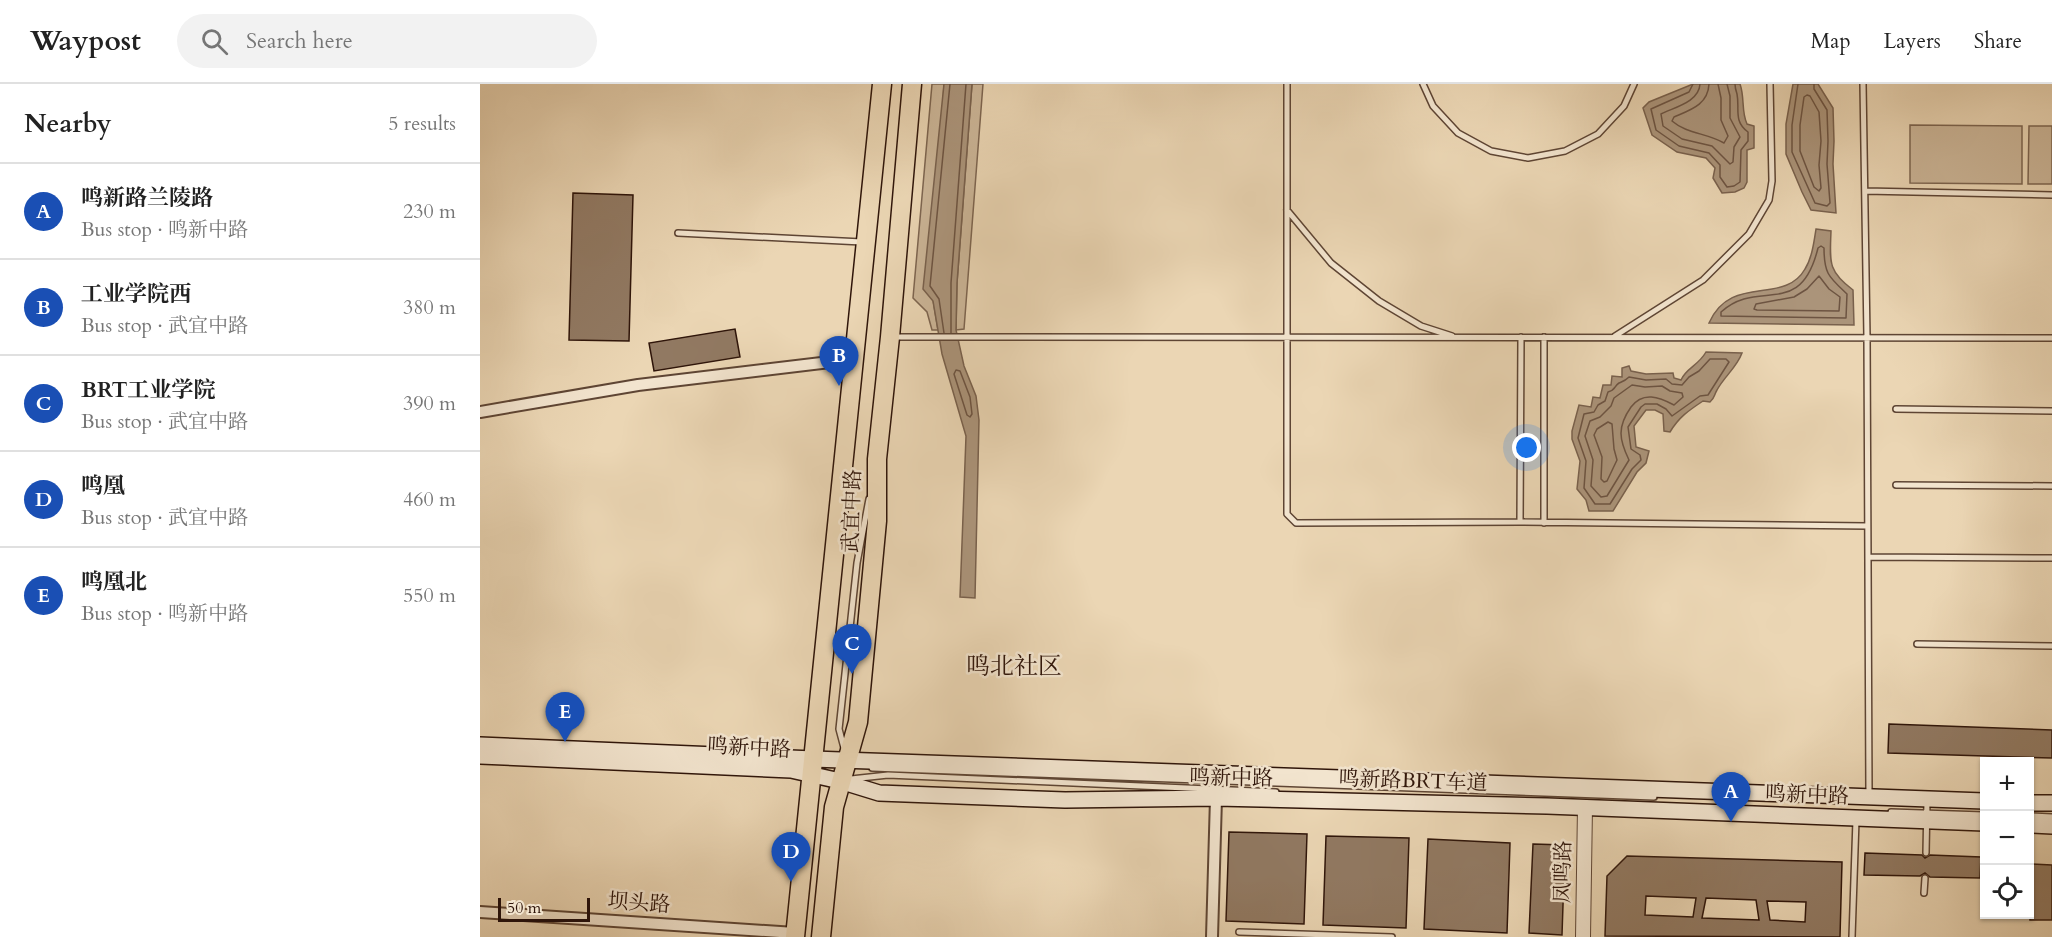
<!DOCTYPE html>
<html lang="en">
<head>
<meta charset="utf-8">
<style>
  :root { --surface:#fff; --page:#f2f2f2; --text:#222; --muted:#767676; --line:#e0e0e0; --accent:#2563eb }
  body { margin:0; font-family:Cardo,"Noto Serif SC",serif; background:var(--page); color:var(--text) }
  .controls { position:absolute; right:18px; bottom:18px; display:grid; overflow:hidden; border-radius:0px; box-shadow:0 2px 4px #0004 }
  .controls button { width:54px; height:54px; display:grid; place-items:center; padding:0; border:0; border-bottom:2px solid var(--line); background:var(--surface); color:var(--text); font:30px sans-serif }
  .scale { position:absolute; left:18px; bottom:15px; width:92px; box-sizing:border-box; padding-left:6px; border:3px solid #2f150a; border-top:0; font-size:16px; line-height:21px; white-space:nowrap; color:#2f150a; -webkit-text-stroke:4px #f2e4ce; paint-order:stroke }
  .you { position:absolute; left:1047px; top:364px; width:21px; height:21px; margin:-15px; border:4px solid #fff; border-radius:50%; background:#1a73e8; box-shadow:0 0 0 9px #1a73e833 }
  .badge { display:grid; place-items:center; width:39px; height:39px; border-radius:50%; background:var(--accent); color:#fff; font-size:20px; font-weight:700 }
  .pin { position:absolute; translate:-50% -50px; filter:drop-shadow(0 2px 3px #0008) }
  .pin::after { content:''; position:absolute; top:32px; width:21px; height:18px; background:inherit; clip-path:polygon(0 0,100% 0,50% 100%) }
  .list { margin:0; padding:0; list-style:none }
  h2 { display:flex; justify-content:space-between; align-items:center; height:78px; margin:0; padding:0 24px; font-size:26px }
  h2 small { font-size:20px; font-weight:400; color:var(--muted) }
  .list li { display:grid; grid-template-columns:39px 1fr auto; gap:18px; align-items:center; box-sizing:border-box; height:96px; padding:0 24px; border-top:2px solid var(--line) }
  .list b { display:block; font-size:22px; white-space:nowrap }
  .list p { margin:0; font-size:20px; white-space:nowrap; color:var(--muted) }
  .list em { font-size:20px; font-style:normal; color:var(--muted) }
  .icon { flex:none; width:33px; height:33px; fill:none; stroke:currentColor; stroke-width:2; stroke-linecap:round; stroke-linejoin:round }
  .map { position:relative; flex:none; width:1572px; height:853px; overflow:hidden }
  header { display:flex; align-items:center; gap:36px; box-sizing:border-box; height:84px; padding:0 30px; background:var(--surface); border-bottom:2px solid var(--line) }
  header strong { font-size:28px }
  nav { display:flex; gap:33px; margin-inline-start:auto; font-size:21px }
  .search { width:420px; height:54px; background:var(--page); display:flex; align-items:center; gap:15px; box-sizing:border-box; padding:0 21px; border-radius:33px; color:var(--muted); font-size:22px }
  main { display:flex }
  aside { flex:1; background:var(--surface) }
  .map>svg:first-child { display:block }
  .green { fill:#cbb597; stroke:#7d6550; stroke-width:1.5 }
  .water { fill:#ab947a; stroke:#79614d; stroke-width:1.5 }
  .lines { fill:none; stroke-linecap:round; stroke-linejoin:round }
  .shore { stroke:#6d5442; stroke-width:1.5 }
  .building { fill:#917962; stroke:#2f150a; stroke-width:1.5; fill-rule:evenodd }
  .service-casing { stroke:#5e4534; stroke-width:8 }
  .minor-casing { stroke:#5e4534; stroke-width:14 }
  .tertiary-casing { stroke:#5e4534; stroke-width:16 }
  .secondary-casing { stroke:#2f150a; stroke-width:18 }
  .primary-casing { stroke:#2f150a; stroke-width:21 }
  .service { stroke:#f2e4ce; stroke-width:5 }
  .minor { stroke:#f2e4ce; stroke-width:10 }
  .tertiary { stroke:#f2e4ce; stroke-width:14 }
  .secondary { stroke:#f2e4ce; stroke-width:15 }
  .primary { stroke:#ebd6b4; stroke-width:18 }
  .labels { text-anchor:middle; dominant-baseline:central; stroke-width:5; stroke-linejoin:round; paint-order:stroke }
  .street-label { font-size:21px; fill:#2f150a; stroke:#f2e4ce }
  .quarter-label { font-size:24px; fill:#2f150a; stroke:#f2e4ce }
</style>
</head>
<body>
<header>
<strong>Waypost</strong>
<div class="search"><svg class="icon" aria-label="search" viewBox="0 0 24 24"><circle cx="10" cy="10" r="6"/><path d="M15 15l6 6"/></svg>Search here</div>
<nav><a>Map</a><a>Layers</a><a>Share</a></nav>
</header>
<main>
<aside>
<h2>Nearby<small>5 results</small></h2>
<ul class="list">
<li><span class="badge" style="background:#1a4fb4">A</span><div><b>鸣新路兰陵路</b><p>Bus stop · 鸣新中路</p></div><em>230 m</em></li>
<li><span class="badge" style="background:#1a4fb4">B</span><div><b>工业学院西</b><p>Bus stop · 武宜中路</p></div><em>380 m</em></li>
<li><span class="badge" style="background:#1a4fb4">C</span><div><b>BRT工业学院</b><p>Bus stop · 武宜中路</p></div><em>390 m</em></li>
<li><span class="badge" style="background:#1a4fb4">D</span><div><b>鸣凰</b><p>Bus stop · 武宜中路</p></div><em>460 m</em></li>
<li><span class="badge" style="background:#1a4fb4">E</span><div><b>鸣凰北</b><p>Bus stop · 鸣新中路</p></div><em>550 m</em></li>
</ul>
</aside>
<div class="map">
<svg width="1572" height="853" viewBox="0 0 1572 853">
  <rect width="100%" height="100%" fill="#ebd6b4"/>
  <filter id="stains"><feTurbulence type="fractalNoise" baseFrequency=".00333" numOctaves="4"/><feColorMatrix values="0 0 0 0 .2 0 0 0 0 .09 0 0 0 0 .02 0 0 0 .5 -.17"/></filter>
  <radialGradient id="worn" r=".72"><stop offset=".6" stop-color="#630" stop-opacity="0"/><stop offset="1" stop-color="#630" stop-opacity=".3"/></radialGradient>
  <!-- green -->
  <path class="green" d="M452 0H464L453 216 458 246H452L447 228 433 214Z
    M492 0H503L484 245 476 246 477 199Z
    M1430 41 1542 42V100L1430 99Z
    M1549 42H1572V100H1548Z"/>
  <!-- water -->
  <path class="water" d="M464 0H492L477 199 476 246 484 282 496 312 499 336 495 514 480 513 486 352 462 270 453 217 443 205Z
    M1213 0H1260C1265 14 1261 27 1267 40L1274 42V64L1267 66V98L1264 104 1255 108 1242 109 1233 94 1235 84 1226 74 1197 68 1172 51 1163 24 1169 18Z
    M1313 0H1338L1353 24 1354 57 1353 80 1356 129 1331 126 1322 108 1306 70V40Z
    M1336 145 1351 147C1350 177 1347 187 1373 206L1374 241 1229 239C1251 189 1304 222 1325 185 1332 174 1334 158 1336 145Z
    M1226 268 1262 269C1257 283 1244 293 1237 306 1234 311 1235 314 1230 318L1223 317C1208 327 1199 333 1190 348L1184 347 1183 330 1175 326H1166L1154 342 1156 363 1169 367 1166 379 1157 388 1133 427H1109L1106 416 1097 405 1100 377 1092 355V347L1099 321 1111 323 1113 313 1120 314 1123 301H1131L1132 292 1142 293V284L1149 282 1151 287 1166 290 1193 289 1194 294 1201 296C1206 284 1218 282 1226 268Z"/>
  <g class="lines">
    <!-- shore -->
    <path class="shore" d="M1213 0 1209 8 1171 25 1176 46 1199 62 1229 69 1240 81V93L1247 103 1254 102 1260 98 1261 66 1268 57V48C1253 37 1260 25 1257 10 1256 7 1255 3 1255 0
      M1220 0C1219 18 1195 23 1181 30L1183 42 1202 55 1232 62 1250 80 1253 78 1254 63 1260 53 1250 34V12L1247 0
      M1229 0C1228 21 1210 26 1194 33L1192 37C1207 50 1227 49 1244 59L1248 52 1241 36V14L1238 0
      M1318 0 1312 41V68L1335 119 1347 122 1350 119 1347 80 1348 57 1347 26 1334 5V0
      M1327 11 1330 12 1339 28 1341 57 1339 81 1341 104 1339 107 1334 103 1320 67V41L1324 13Z
      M1341 162 1344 164C1344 190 1349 193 1367 210L1366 234 1241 232V228C1279 193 1320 237 1338 164Z
      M1339 192 1349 205 1360 213 1359 227 1277 226 1274 225 1276 220 1314 213 1327 205Z
      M464 249 459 215 450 202 470 0
      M471 249V199L486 0
      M1230 275H1246L1249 278 1228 311 1220 312 1192 332 1186 325 1177 320H1165L1161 323 1148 343 1151 365 1160 371 1161 376 1152 385 1130 420H1115L1104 404 1106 377 1098 354 1104 330 1114 328 1118 321 1125 317 1128 308C1136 306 1134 302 1139 299 1144 297 1145 297 1149 293L1166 296 1186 295 1192 300 1202 301 1209 293 1219 287Z
      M476 286 480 287 490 313 492 330 490 333 487 331 474 290Z
      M1152 301 1165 303 1182 302 1190 307 1202 309 1203 313 1194 321C1179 313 1163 307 1151 323 1137 343 1139 355 1149 376L1127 412 1121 413 1111 402 1113 376 1105 352 1110 337 1120 333 1131 322 1134 314Z
      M1128 338 1132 340 1134 365 1137 376 1127 397 1124 398 1121 395 1122 373 1114 351 1117 345Z"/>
  </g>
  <!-- building -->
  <path class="building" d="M93 109 153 111 149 257 89 256Z
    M255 245 260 273 174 287 169 259Z
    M1409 640 1572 646V674L1408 669Z
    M749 748 827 750 824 840 746 837Z
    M846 752 929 754 926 844 843 841Z
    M948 755 1030 759 1027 849 944 845Z
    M1053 760 1085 761 1082 851 1049 849Z
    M1385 769 1442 771 1445 774 1450 771 1501 773 1500 794 1450 793 1445 789 1440 792 1384 791Z
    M1147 772 1362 778 1360 853 1125 852 1127 792ZM1166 812 1216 814 1213 833 1165 831ZM1226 814 1276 816 1279 836 1222 834ZM1287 817 1326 818 1325 838 1290 836Z
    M1550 780 1572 781V836H1550Z"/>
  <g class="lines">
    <!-- service casing -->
    <g class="service-casing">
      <path id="service" d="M807 0V430L816 439 1040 438 1387 442
        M943 0 953 22 978 49 1011 67 1048 74 1085 67 1118 50 1144 22 1154 0
        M1383 0 1387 253 1389 711
        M1385 107 1572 111
        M807 126 851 179 899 217 941 242 972 252
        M198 149 382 158
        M1135 252 1223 196 1269 150 1289 116 1292 97 1290 0
        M413 253 1572 254
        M1064 253V439
        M1416 325 1572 327
        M1416 401 1572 402
        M1040 438 1041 253
        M1388 473 1572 474
        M1437 560 1572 562
        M364 664 359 645 377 479 389 415
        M392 684 1174 713
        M371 695 408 691 796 708
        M1411 728 1504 731
        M1550 732 1572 733
        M1446 769 1447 717
        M1444 809 1445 794
        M759 848 912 853
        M1372 853 1376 736"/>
    </g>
    <!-- minor casing -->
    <g class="minor-casing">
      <path id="minor" d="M0 328 158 301 375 275
        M0 828 315 849
        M732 853 736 714"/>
    </g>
    <!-- tertiary casing -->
    <g class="tertiary-casing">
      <path id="tertiary" d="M1103 853 1105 723"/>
    </g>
    <!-- secondary casing -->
    <g class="secondary-casing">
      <path id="secondary" d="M0 661 333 675 1504 717
        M0 672 311 686 360 697 399 709 585 716 736 714 1067 722 1504 739
        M1550 719H1572
        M1550 741 1572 742"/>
    </g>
    <!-- primary casing -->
    <g class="primary-casing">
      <path id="primary" d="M315 853 402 0
        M341 853 354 723 378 638 397 437V375L410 253 432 0"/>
    </g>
    <!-- service -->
    <use href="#service" class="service"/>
    <!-- minor -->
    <use href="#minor" class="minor"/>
    <!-- tertiary -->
    <use href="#tertiary" class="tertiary"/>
    <!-- secondary -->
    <use href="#secondary" class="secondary"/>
    <!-- primary -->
    <use href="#primary" class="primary"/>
  </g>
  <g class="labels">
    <!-- street labels -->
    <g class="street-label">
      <text transform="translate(372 427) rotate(-88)">武宜中路</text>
      <text transform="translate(269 664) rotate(3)">鸣新中路</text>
      <text transform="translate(751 694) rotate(1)">鸣新中路</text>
      <text transform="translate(933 697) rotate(2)">鸣新路BRT车道</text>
      <text transform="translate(1327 711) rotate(2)">鸣新中路</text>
      <text transform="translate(1083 788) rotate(-89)">凤鸣路</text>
      <text transform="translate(159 819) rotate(4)">坝头路</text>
    </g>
    <!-- quarter labels -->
    <g class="quarter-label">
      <text x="534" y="582">鸣北社区</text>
    </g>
  </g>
  <rect width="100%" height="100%" filter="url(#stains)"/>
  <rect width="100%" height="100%" fill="url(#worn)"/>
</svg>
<div class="controls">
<button>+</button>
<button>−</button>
<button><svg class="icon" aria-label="locate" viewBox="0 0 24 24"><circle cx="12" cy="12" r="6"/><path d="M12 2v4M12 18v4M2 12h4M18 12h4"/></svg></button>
</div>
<div class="scale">50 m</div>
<div class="you"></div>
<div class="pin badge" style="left:1251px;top:738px;background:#1a4fb4">A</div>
<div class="pin badge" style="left:359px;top:302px;background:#1a4fb4">B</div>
<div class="pin badge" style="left:372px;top:590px;background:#1a4fb4">C</div>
<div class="pin badge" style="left:311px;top:798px;background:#1a4fb4">D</div>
<div class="pin badge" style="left:85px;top:658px;background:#1a4fb4">E</div>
</div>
</main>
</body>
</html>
